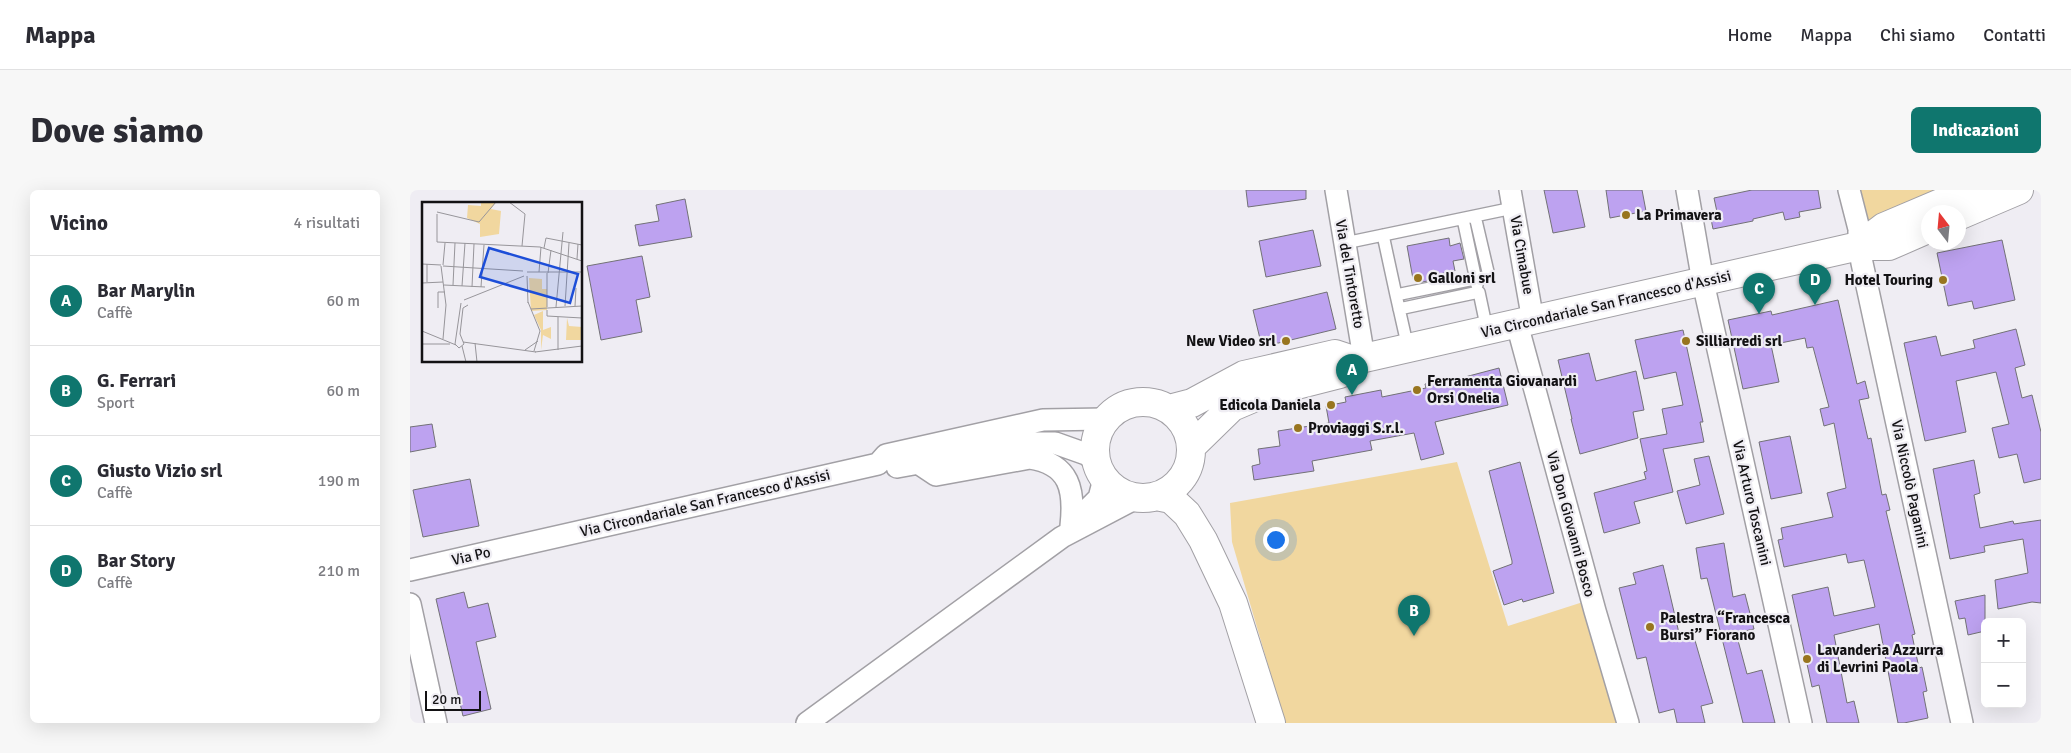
<!DOCTYPE html>
<html lang="it">
<head>
<meta charset="utf-8">
<style>
  :root { --surface:#fff; --page:#f7f7f7; --text:#2b2b33; --muted:#7c7c81; --line:#e1e1e2; --accent:#0f766e }
  body { margin:0; font-family:Signika,sans-serif; background:var(--page); color:var(--text) }
  .controls { position:absolute; right:15px; bottom:15px; display:grid; overflow:hidden; border-radius:8px; box-shadow:0 5px 20px #0002 }
  .controls button { width:45px; height:45px; display:grid; place-items:center; padding:0; border:0; border-bottom:1px solid var(--line); background:var(--surface); color:var(--text); font:25px sans-serif }
  .compass { position:absolute; left:1511px; top:15px; width:45px; height:45px; border-radius:50%; background:var(--surface); box-shadow:0 5px 20px #0002; rotate:344deg }
  .scale { position:absolute; left:15px; bottom:12px; width:56px; box-sizing:border-box; padding-left:5px; border:2px solid #131214; border-top:0; font-size:14px; line-height:18px; white-space:nowrap; color:#131214; -webkit-text-stroke:4px #efedf3; paint-order:stroke }
  .you { position:absolute; left:865px; top:349px; width:18px; height:18px; margin:-12px; border:4px solid #fff; border-radius:50%; background:#1a73e8; box-shadow:0 0 0 8px #1a73e833 }
  .badge { display:grid; place-items:center; width:32px; height:32px; border-radius:50%; background:var(--accent); color:#fff; font-size:16px; font-weight:700 }
  .pin { position:absolute; translate:-50% -41px; filter:drop-shadow(0 1px 2px #0008) }
  .pin::after { content:''; position:absolute; top:26px; width:18px; height:15px; background:inherit; clip-path:polygon(0 0,100% 0,50% 100%) }
  .list { margin:0; padding:0; list-style:none }
  h2 { display:flex; justify-content:space-between; align-items:center; height:65px; margin:0; padding:0 20px; font-size:21px }
  h2 small { font-size:16px; font-weight:400; color:var(--muted) }
  .list li { display:grid; grid-template-columns:32px 1fr auto; gap:15px; align-items:center; box-sizing:border-box; height:90px; padding:0 20px; border-top:1px solid var(--line) }
  .list b { display:block; font-size:19px; white-space:nowrap }
  .list p { margin:0; font-size:16px; white-space:nowrap; color:var(--muted) }
  .list em { font-size:16px; font-style:normal; color:var(--muted) }
  .map { position:relative; flex:none; width:1631px; height:533px; overflow:hidden; border-radius:8px }
  header { display:flex; align-items:center; gap:30px; box-sizing:border-box; height:70px; padding:0 25px; background:var(--surface); border-bottom:1px solid var(--line) }
  header strong { font-size:24px }
  nav { display:flex; gap:28px; margin-inline-start:auto; font-size:18px }
  .intro { display:flex; align-items:center; justify-content:space-between; box-sizing:border-box; height:120px; padding:0 30px }
  h1 { margin:0; font-size:35px }
  .button { padding:12px 22px; border-radius:8px; background:var(--accent); color:#fff; font-size:18px; font-weight:700 }
  main { display:flex; gap:30px; padding:0 30px }
  aside { flex:1; background:var(--surface); border-radius:8px; box-shadow:0 5px 20px #0002 }
  .map>svg:first-child { display:block }
  .green { fill:#f1d79f }
  .building { fill:#bda2f0; stroke:#727176 }
  .lines { fill:none; stroke-linecap:round; stroke-linejoin:round }
  .service-casing { stroke:#a2a0a5; stroke-width:14 }
  .minor-casing { stroke:#a2a0a5; stroke-width:24 }
  .tertiary-casing { stroke:#a2a0a5; stroke-width:30 }
  .service { stroke:#fff; stroke-width:11 }
  .minor { stroke:#fff; stroke-width:21 }
  .tertiary { stroke:#fff; stroke-width:28 }
  .poi-dot { fill:#98751f; stroke:#efedf3; stroke-width:2 }
  .labels { text-anchor:middle; dominant-baseline:central; stroke-width:4.5; stroke-linejoin:round; paint-order:stroke }
  .poi-label { font-size:15px; font-weight:bold; fill:#131214; stroke:#efedf3; text-anchor:start }
  .street-label { font-size:15px; fill:#131214; stroke:#efedf3 }
  .inset-road { fill:none; stroke:#97959a; stroke-width:1 }
  .view { fill:#1d4ed8; fill-opacity:0.15; stroke:#1d4ed8; stroke-width:2.5 }
  .inset-edge { fill:none; stroke:#131214; stroke-width:2.5 }
</style>
</head>
<body>
<header>
<strong>Mappa</strong>
<nav><a>Home</a><a>Mappa</a><a>Chi siamo</a><a>Contatti</a></nav>
</header>
<div class="intro"><h1>Dove siamo</h1><a class="button">Indicazioni</a></div>
<main>
<aside>
<h2>Vicino<small>4 risultati</small></h2>
<ul class="list">
<li><span class="badge">A</span><div><b>Bar Marylin</b><p>Caffè</p></div><em>60 m</em></li>
<li><span class="badge">B</span><div><b>G. Ferrari</b><p>Sport</p></div><em>60 m</em></li>
<li><span class="badge">C</span><div><b>Giusto Vizio srl</b><p>Caffè</p></div><em>190 m</em></li>
<li><span class="badge">D</span><div><b>Bar Story</b><p>Caffè</p></div><em>210 m</em></li>
</ul>
</aside>
<div class="map">
<svg width="1631" height="533" viewBox="0 0 1631 533">
  <rect width="100%" height="100%" fill="#efedf3"/>
  <!-- green -->
  <path class="green" d="M1440 0H1585L1452 53Z
    M1047 272 1098 436 1173 412 1210 533H875L822 352 820 313Z"/>
  <!-- building -->
  <path class="building" d="M836 0H896V9L838 17Z
    M1134 0H1167L1175 37 1143 43Z
    M1196 0H1232L1236 21 1200 28Z
    M1342 0H1408L1411 18 1389 22 1390 27 1375 30 1373 22 1343 29V31L1303 39 1300 24 1307 22 1304 8Z
    M275 9 282 47 229 56 225 35 249 31 246 15Z
    M903 40 911 76 856 87 849 51Z
    M1039 48 1040 56 1050 53 1054 69 1043 71 1045 81 1024 85 1025 89 1009 93 1008 88 1003 89 997 56Z
    M1592 50 1605 110 1564 119 1562 111 1538 116 1527 63Z
    M232 66 240 107 226 110 232 142 191 150 177 76Z
    M917 102 926 139 852 157 843 120Z
    M1428 110 1447 194 1455 191 1459 208 1449 210 1458 249 1461 248 1472 305 1476 304 1480 320 1476 321 1505 444 1502 445 1509 478 1512 477 1517 501 1513 502 1518 528 1494 533H1488L1469 434 1424 445 1437 513 1444 511 1449 533H1417L1409 495 1402 497 1382 405 1418 397 1424 426 1465 417 1454 370 1438 373 1436 364 1374 377 1368 350 1373 349 1371 338 1423 327 1417 303 1436 298 1424 233 1414 236 1410 219 1419 217 1403 157 1397 158 1395 148 1361 155 1369 192 1333 199 1318 130 1361 121 1362 125Z
    M1606 139 1615 175 1605 178 1612 208 1622 205 1631 242V289L1614 293 1607 264 1589 268 1582 238 1599 234 1586 182 1546 191 1556 242 1515 251 1494 153 1526 146 1531 166 1565 158 1563 150Z
    M1273 140 1293 232H1290L1294 252 1253 259 1263 302 1224 312 1230 333 1194 343 1184 303 1236 289 1234 282 1237 281 1230 249 1257 244 1252 219 1273 215 1266 182 1234 189 1225 150Z
    M1179 163 1186 191 1226 181 1234 220 1223 222 1228 248 1170 264 1161 229H1162L1148 170Z
    M1089 178 1098 215 1025 232 1034 264 1011 270 1004 243 960 251 962 260 902 271 904 281 844 290 842 276 850 274 848 259 870 256 868 241 919 233 916 216 936 212 935 207 971 200 972 207 1016 198 1015 194 1035 190 1036 192Z
    M22 234 26 257 0 262V237Z
    M1380 246 1392 303 1361 309 1349 252Z
    M1299 266 1314 324 1276 334 1267 301 1290 295 1284 269Z
    M1564 270 1570 303 1564 305 1570 338 1603 331 1604 334 1631 330V413L1622 412 1588 419 1585 390 1618 383 1613 349 1574 356 1575 362 1540 369 1523 279Z
    M1110 272 1144 403 1113 412 1112 409 1094 415 1083 381 1102 374V371L1079 281Z
    M60 289 69 336 13 347 3 300Z
    M1314 353 1323 407 1335 404 1344 439 1326 443 1337 484 1352 480 1365 533H1333L1297 388 1291 389 1286 358Z
    M1253 375 1269 443 1282 440 1303 513 1291 516 1295 533H1267L1264 519 1249 523 1236 467 1227 469 1209 398 1226 394 1223 383Z
    M54 402 58 418 78 413 86 447 66 452 81 519 53 526 26 409Z
    M1575 405V441L1558 445 1555 428 1549 429 1545 411Z"/>
  <g class="lines">
    <!-- service casing -->
    <g class="service-casing">
      <path id="service" d="M1053 29 1067 95
        M973 45 986 105
        M935 53 1103 18
        M989 119 1069 102 1077 140
        M998 158 986 105 1079 86 1065 26"/>
    </g>
    <!-- minor casing -->
    <g class="minor-casing">
      <path id="minor" d="M926 0 954 168
        M1100 0 1123 131
        M1277 0 1293 92 1391 533
        M1439 0 1449 39V56L1452 73 1552 533
        M1107 134 1185 421 1218 533
        M508 273 526 285 620 268C660 274 665 300 661 336
        M487 277 620 253H645L676 264 686 271
        M663 334 689 308 694 289
        M0 380 468 274 476 265 633 230 695 229
        M0 414 26 533
        M397 533 652 347 728 307"/>
    </g>
    <!-- tertiary casing -->
    <g class="tertiary-casing">
      <path id="tertiary" d="M1548 26 1609 0
        M1449 56 1474 37 1561 0
        M685 260a48 48 0 1 1 96 0a48 48 0 1 1-96 0Z
        M759 219 782 213 834 185 925 164 943 170 954 168 1449 56H1479L1518 39
        M781 257 822 217 855 203 930 184 943 170
        M746 306 761 309 777 324 793 350 823 413 861 533"/>
    </g>
    <!-- service -->
    <use href="#service" class="service"/>
    <!-- minor -->
    <use href="#minor" class="minor"/>
    <!-- tertiary -->
    <use href="#tertiary" class="tertiary"/>
  </g>
  <!-- markers -->
  <g class="poi-dot">
    <circle cx="1216" cy="25" r="5"/>
    <circle cx="1008" cy="88" r="5"/>
    <circle cx="1533" cy="90" r="5"/>
    <circle cx="876" cy="151" r="5"/>
    <circle cx="1276" cy="151" r="5"/>
    <circle cx="1007" cy="200" r="5"/>
    <circle cx="921" cy="215" r="5"/>
    <circle cx="888" cy="238" r="5"/>
    <circle cx="1240" cy="437" r="5"/>
    <circle cx="1397" cy="469" r="5"/>
  </g>
  <g class="labels">
    <!-- poi labels -->
    <g class="poi-label">
      <text x="1226" y="25">La Primavera</text>
      <text x="1018" y="88">Galloni srl</text>
      <text x="1523" y="90" text-anchor="end">Hotel Touring</text>
      <text x="866" y="151" text-anchor="end">New Video srl</text>
      <text x="1286" y="151">Silliarredi srl</text>
      <text x="1017" y="191">Ferramenta Giovanardi<tspan x="1017" dy="17">Orsi Onelia</tspan></text>
      <text x="911" y="215" text-anchor="end">Edicola Daniela</text>
      <text x="898" y="238">Proviaggi S.r.l.</text>
      <text x="1250" y="428">Palestra “Francesca<tspan x="1250" dy="17">Bursi” Fiorano</tspan></text>
      <text x="1407" y="460">Lavanderia Azzurra<tspan x="1407" dy="17">di Levrini Paola</tspan></text>
    </g>
    <!-- street labels -->
    <g class="street-label">
      <text transform="translate(1112 65) rotate(80)">Via Cimabue</text>
      <text transform="translate(940 84) rotate(80)">Via del Tintoretto</text>
      <text transform="translate(1196 114) rotate(-13)">Via Circondariale San Francesco d'Assisi</text>
      <text transform="translate(1500 294) rotate(78)">Via Niccolò Paganini</text>
      <text transform="translate(295 313) rotate(-13)">Via Circondariale San Francesco d'Assisi</text>
      <text transform="translate(1342 313) rotate(77)">Via Arturo Toscanini</text>
      <text transform="translate(1161 334) rotate(75)">Via Don Giovanni Bosco</text>
      <text transform="translate(61 366) rotate(-13)">Via Po</text>
    </g>
  </g>
  <!-- overview -->
  <g transform="translate(12 12)">
    <rect width="160" height="160" fill="#efedf3"/>
    <path d="M59 0H74L69 7 79 9 77 32 58 35V22L45 16 46 3 59 4ZM107 76 120 77V87H125V108L109 109ZM121 109V128L129 125V137L121 133 119 148V128L112 113ZM145 116 147 124 160 125 159 138H144Z" fill="#f1d79f"/>
    <path class="inset-road" d="M87 0 103 12 100 44M15 10 57 20 74 0M15 12V40L118 45 160 59M122 46 124 36 160 43M155 57 156 42M0 62 19 63M5 62V80M21 63 23 41M19 64 24 103 21 137M21 64 101 69M105 70H160M117 70 119 45M126 71 129 48M105 74 106 101M0 81 21 80M22 83 63 85M31 83 33 41M40 84 43 41M50 85 52 42M59 85 62 43M42 98 102 74M106 100 118 129 112 149M39 101 33 142 37 146 42 142 38 132 41 106 46 103M143 104 147 41M153 104 154 86M125 105V71M134 105 141 30M16 106V90H23M109 107 160 104M125 108V114L160 116M0 129 34 143M41 140 114 150M53 141 55 160M0 142H28M40 144 44 160M103 148 116 139M136 148V115M113 150 160 144"/>
    <path class="view" d="M67 46 156 72 148 101 58 75Z"/>
    <rect width="160" height="160" class="inset-edge"/>
  </g>
</svg>
<div class="controls">
<button>+</button>
<button>−</button>
</div>
<svg class="compass" viewBox="-18 -18 36 36"><path d="M0-13l5 13h-10z" fill="#e53935"/><path d="M0 13l5-13h-10z" fill="#7c7c81"/></svg>
<div class="scale">20 m</div>
<div class="you"></div>
<div class="pin badge" style="left:942px;top:205px">A</div>
<div class="pin badge" style="left:1004px;top:446px">B</div>
<div class="pin badge" style="left:1349px;top:124px">C</div>
<div class="pin badge" style="left:1405px;top:115px">D</div>
</div>
</main>
</body>
</html>
